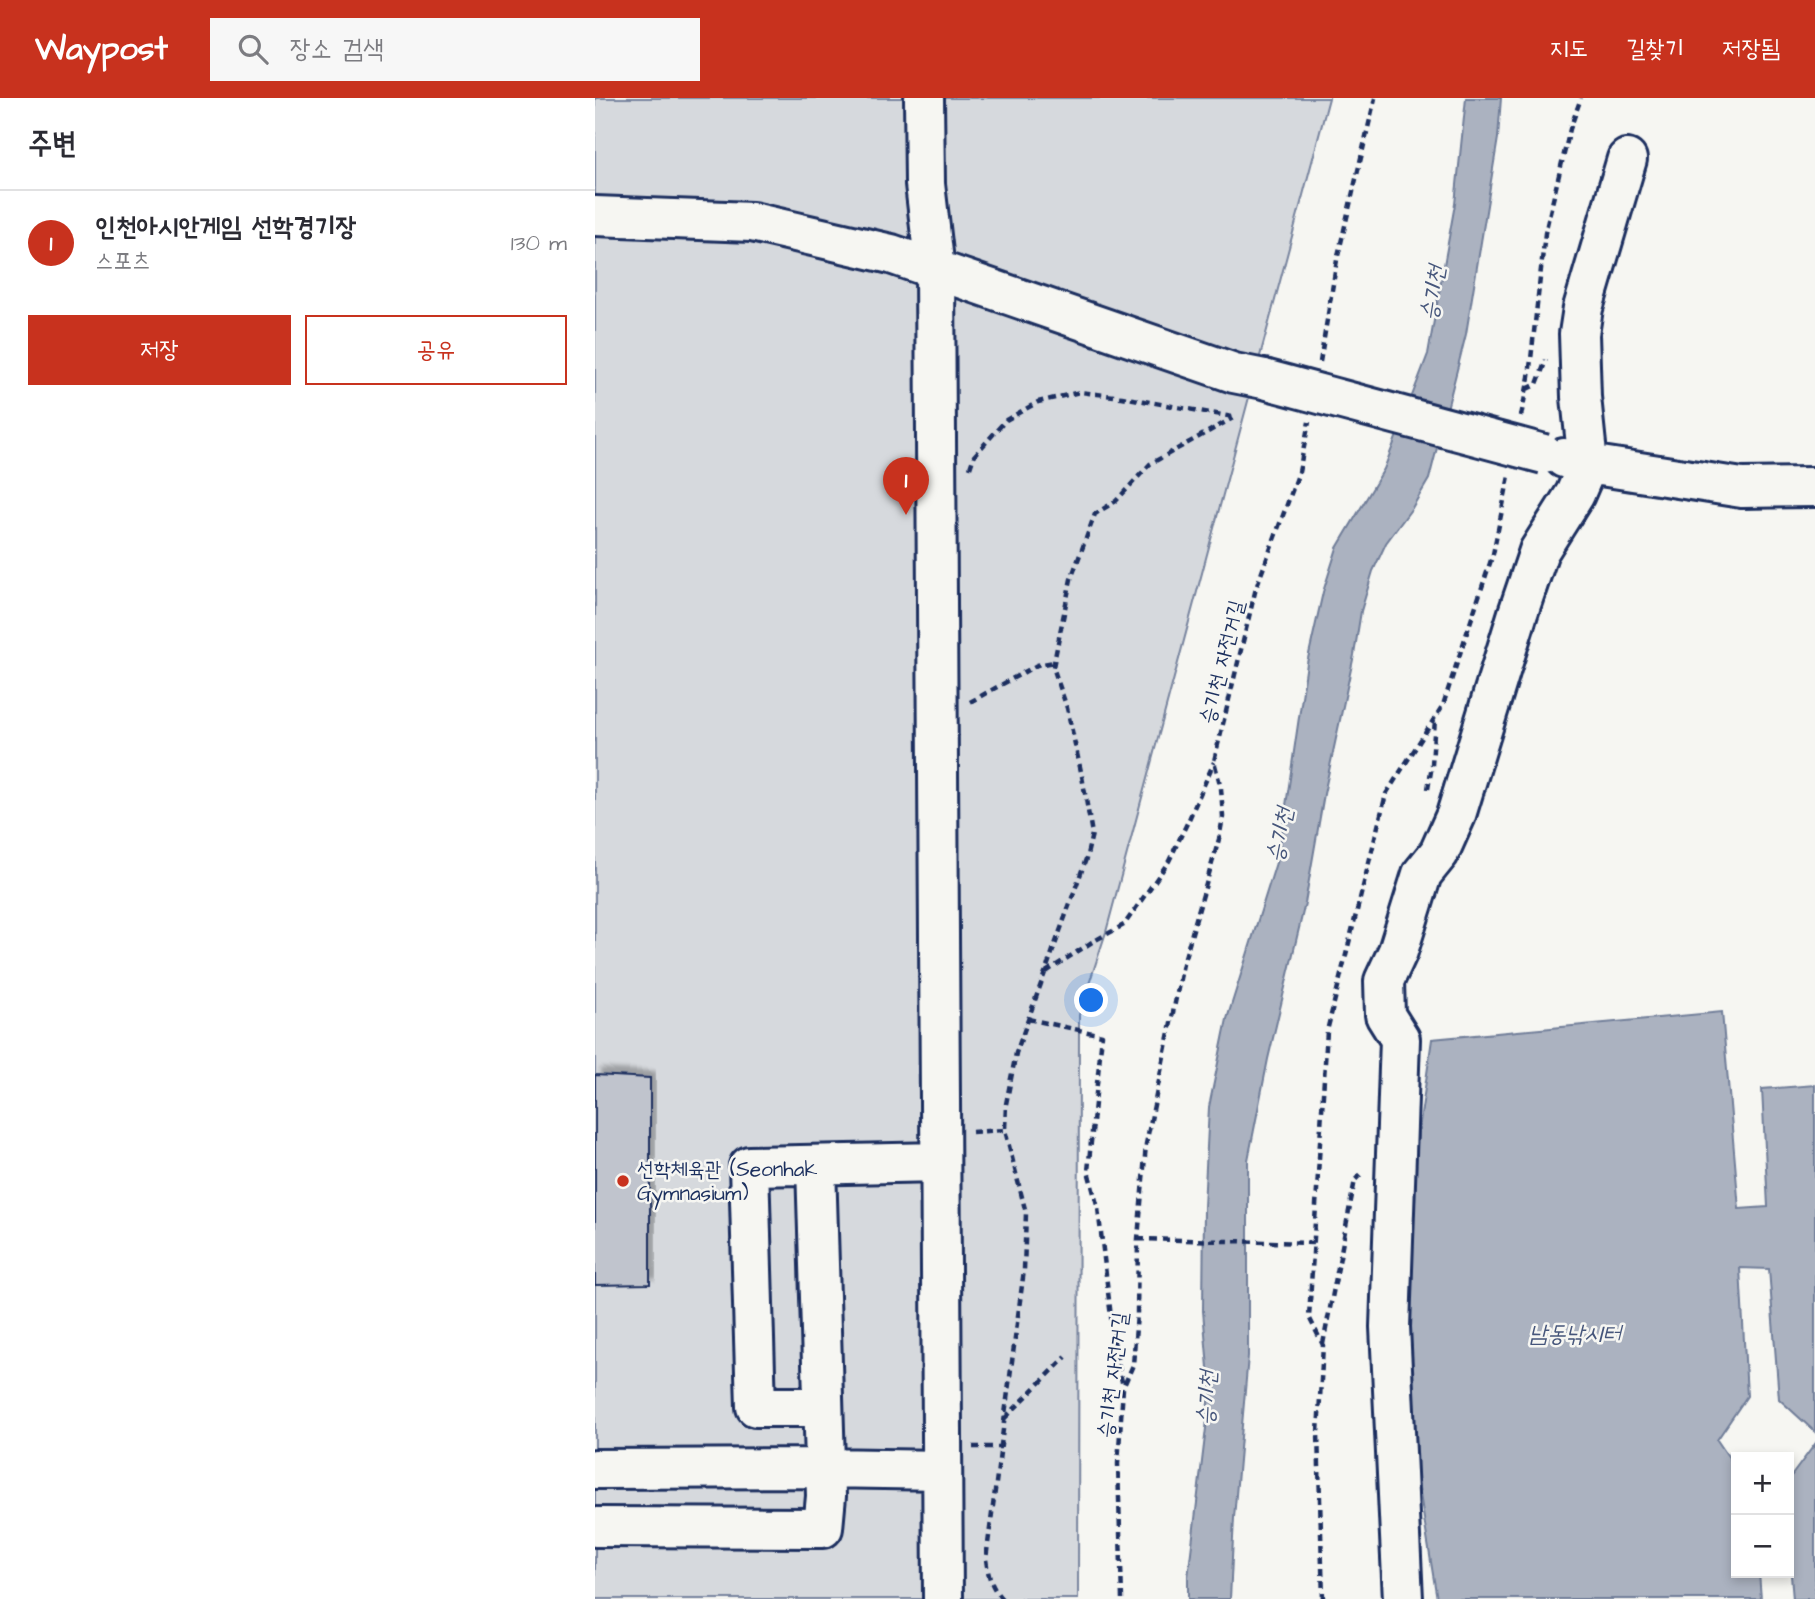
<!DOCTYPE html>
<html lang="ko">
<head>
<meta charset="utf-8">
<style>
  :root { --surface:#fff; --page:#f7f7f7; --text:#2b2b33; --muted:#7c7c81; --line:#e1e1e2; --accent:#c8321e }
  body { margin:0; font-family:"Architects Daughter","Poor Story",sans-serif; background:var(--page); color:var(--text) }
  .controls { position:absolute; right:21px; bottom:21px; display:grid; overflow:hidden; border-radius:0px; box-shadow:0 4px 10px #0003 }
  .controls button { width:63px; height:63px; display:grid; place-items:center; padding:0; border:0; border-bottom:2px solid var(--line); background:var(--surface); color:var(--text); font:35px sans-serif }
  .you { position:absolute; left:497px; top:903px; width:24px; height:24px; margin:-18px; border:5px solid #fff; border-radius:50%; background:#1a73e8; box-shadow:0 0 0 10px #1a73e833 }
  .badge { display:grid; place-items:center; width:46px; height:46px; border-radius:50%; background:var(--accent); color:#fff; font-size:23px; font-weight:700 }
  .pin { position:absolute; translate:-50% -58px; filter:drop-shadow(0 2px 4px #0008) }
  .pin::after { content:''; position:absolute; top:37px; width:24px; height:21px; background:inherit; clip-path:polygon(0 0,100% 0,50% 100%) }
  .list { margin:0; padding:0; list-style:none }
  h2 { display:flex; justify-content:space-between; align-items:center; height:91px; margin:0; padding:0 28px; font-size:30px }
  h2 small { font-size:23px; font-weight:400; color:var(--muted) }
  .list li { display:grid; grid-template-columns:46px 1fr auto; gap:21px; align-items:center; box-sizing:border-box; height:105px; padding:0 28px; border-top:2px solid var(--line) }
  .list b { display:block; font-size:26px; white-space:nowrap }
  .list p { margin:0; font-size:23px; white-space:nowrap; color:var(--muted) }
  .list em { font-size:23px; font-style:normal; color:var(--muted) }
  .actions { display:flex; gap:14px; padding:21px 28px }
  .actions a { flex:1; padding:16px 0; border:2px solid var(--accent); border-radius:0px; text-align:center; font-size:24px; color:var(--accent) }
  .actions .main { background:var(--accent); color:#fff }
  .icon { flex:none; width:38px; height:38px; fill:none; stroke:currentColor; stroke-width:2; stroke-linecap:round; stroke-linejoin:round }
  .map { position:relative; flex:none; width:1220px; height:1501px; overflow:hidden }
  header { display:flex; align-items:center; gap:42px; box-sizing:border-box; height:98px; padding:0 35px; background:var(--accent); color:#fff }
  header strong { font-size:33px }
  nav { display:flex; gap:38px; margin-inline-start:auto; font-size:24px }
  .search { width:490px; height:63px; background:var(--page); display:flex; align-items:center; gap:18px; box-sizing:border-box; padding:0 24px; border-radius:0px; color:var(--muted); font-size:26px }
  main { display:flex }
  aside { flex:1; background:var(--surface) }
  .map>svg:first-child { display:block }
  .green { fill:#d6d9dd; stroke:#78849e; stroke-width:2 }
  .water { fill:#abb2c0; stroke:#717e99; stroke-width:2 }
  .building { fill:#c0c4cd; stroke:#1b2f5e; stroke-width:2; filter:url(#shadow) }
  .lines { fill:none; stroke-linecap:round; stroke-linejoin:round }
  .minor-casing { stroke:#1b2f5e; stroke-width:44 }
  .path { stroke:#1b2f5e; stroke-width:4.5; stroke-dasharray:7 5; stroke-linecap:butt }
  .minor { stroke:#f6f6f2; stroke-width:38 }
  .minor-bridge-casing { stroke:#1b2f5e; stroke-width:44; stroke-linecap:butt }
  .minor-bridge { stroke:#f6f6f2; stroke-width:38 }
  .poi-dot { fill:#c8321e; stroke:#f6f6f2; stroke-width:2.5 }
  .labels { text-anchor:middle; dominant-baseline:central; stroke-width:5; stroke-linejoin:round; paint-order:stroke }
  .street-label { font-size:21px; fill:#1b2f5e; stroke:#f6f6f2 }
  .poi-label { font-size:21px; fill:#1b2f5e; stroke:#f6f6f2; text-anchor:start }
  .water-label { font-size:23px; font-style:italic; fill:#46567b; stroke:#f6f6f2 }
</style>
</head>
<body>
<header>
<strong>Waypost</strong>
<div class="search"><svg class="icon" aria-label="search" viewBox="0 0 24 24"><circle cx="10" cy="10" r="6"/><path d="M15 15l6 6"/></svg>장소 검색</div>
<nav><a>지도</a><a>길찾기</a><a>저장됨</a></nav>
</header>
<main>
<aside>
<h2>주변<small></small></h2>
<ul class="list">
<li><span class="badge">1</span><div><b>인천아시안게임 선학경기장</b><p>스포츠</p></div><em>130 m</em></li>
</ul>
<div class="actions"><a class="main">저장</a><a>공유</a></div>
</aside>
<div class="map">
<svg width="1220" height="1501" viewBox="0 0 1220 1501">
  <defs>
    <filter id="shadow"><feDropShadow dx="6" dy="-6" stdDeviation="2" flood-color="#0004"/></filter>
  </defs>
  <rect width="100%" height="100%" fill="#f6f6f2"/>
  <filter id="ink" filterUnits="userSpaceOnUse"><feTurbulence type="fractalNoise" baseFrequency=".0143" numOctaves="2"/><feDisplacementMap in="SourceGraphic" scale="14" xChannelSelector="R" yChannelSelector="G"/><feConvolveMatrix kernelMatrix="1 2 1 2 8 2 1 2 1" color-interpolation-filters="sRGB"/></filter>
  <g filter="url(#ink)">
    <!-- green -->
    <path class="green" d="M0 0H734L511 834 484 917 483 1501H0Z"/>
    <!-- water -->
    <path class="water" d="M871 0H906L903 40 871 236 864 264 834 381 817 410 791 445 778 473 766 513 759 557 729 696 710 805 673 961 653 1062V1258L639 1420 635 1501H593V1479L612 1322 614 1281 608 1213 609 1109 614 1009 632 921 684 755 712 565 728 494 742 450 789 371 833 256 860 106Z
      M1127 914 1144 1111 1173 1109 1167 991 1220 987V1334L1184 1301 1174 1171 1145 1170 1152 1298 1122 1342 1141 1370V1475H1164L1166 1501H842L813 1322 811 1122 837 941Z
      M1220 1346V1501H1198L1194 1454V1381Z"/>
    <!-- building -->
    <path class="building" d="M0 977 55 980V1186L0 1187Z"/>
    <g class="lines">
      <!-- minor casing -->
      <g class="minor-casing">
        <path id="minor" d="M329 0 330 86 340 172 348 1501
          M0 118 157 124 296 156 639 275 669 281
          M969 360 993 366 1147 390 1220 389
          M228 1309H161L154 1068 345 1064
          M0 1371 230 1370 347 1372
          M0 1429 228 1430 231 1398 221 1067
          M808 1501 795 1229 805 941 790 917 789 883 803 853 827 776 844 755 861 717 923 515 944 453 980 396 993 366 986 299 984 236 988 210 1032 61"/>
      </g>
      <!-- path -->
      <path class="path" d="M725 264 742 162 780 0
        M932 291 942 286 951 262
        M926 318 934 279 950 135 975 31 986 0
        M375 370 379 358 411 322 443 304 485 294 527 299 638 319
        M375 604 442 567 459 564
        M833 691 837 667 840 620
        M451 874 497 844 529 827 574 763 595 719 619 664
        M433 921 507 937 493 1073 503 1110 519 1244 528 1289
        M377 1034 410 1032
        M543 1141 718 1145
        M728 1246 760 1082 767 1075
        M410 1320 471 1259
        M378 1349H406
        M407 1501C396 1489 393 1477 391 1461L429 1172 431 1115 410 1032 411 1006 421 955 491 761 497 736 487 678 472 610 458 569 476 481 500 416 521 403 555 366 638 320
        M527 1501 523 1366 528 1290 538 1267 542 1216 543 1141 551 1046 588 866 624 741 628 719 626 690 619 663 661 490 704 374 714 324
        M728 1501 723 1335 728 1247 714 1219 732 933 791 696 848 607 898 456 914 378"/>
      <!-- minor -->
      <use href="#minor" class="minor"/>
      <!-- minor-bridge casing -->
      <g class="minor-bridge-casing">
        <path id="minor-bridge" d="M669 281 949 356"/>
      </g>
      <!-- minor-bridge -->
      <use href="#minor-bridge" class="minor-bridge"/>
    </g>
  </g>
  <!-- markers -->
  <circle class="poi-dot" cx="28" cy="1083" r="7"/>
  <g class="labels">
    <!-- street labels -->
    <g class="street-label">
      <text transform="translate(627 564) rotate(-76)">승기천 자전거길</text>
      <text transform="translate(518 1277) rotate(-83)">승기천 자전거길</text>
    </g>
    <!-- poi labels -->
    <g class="poi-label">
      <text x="42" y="1071">선학체육관 (Seonhak<tspan x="42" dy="24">Gymnasium)</tspan></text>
    </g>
    <!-- water labels -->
    <g class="water-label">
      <text transform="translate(838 195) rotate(-81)">승기천</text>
      <text transform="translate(685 737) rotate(-79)">승기천</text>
      <text x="980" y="1236">남동낚시터</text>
      <text transform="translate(612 1300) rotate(-87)">승기천</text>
    </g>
  </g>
</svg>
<div class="controls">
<button>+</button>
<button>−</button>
</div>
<div class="you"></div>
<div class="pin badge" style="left:311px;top:417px">1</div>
</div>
</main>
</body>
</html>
